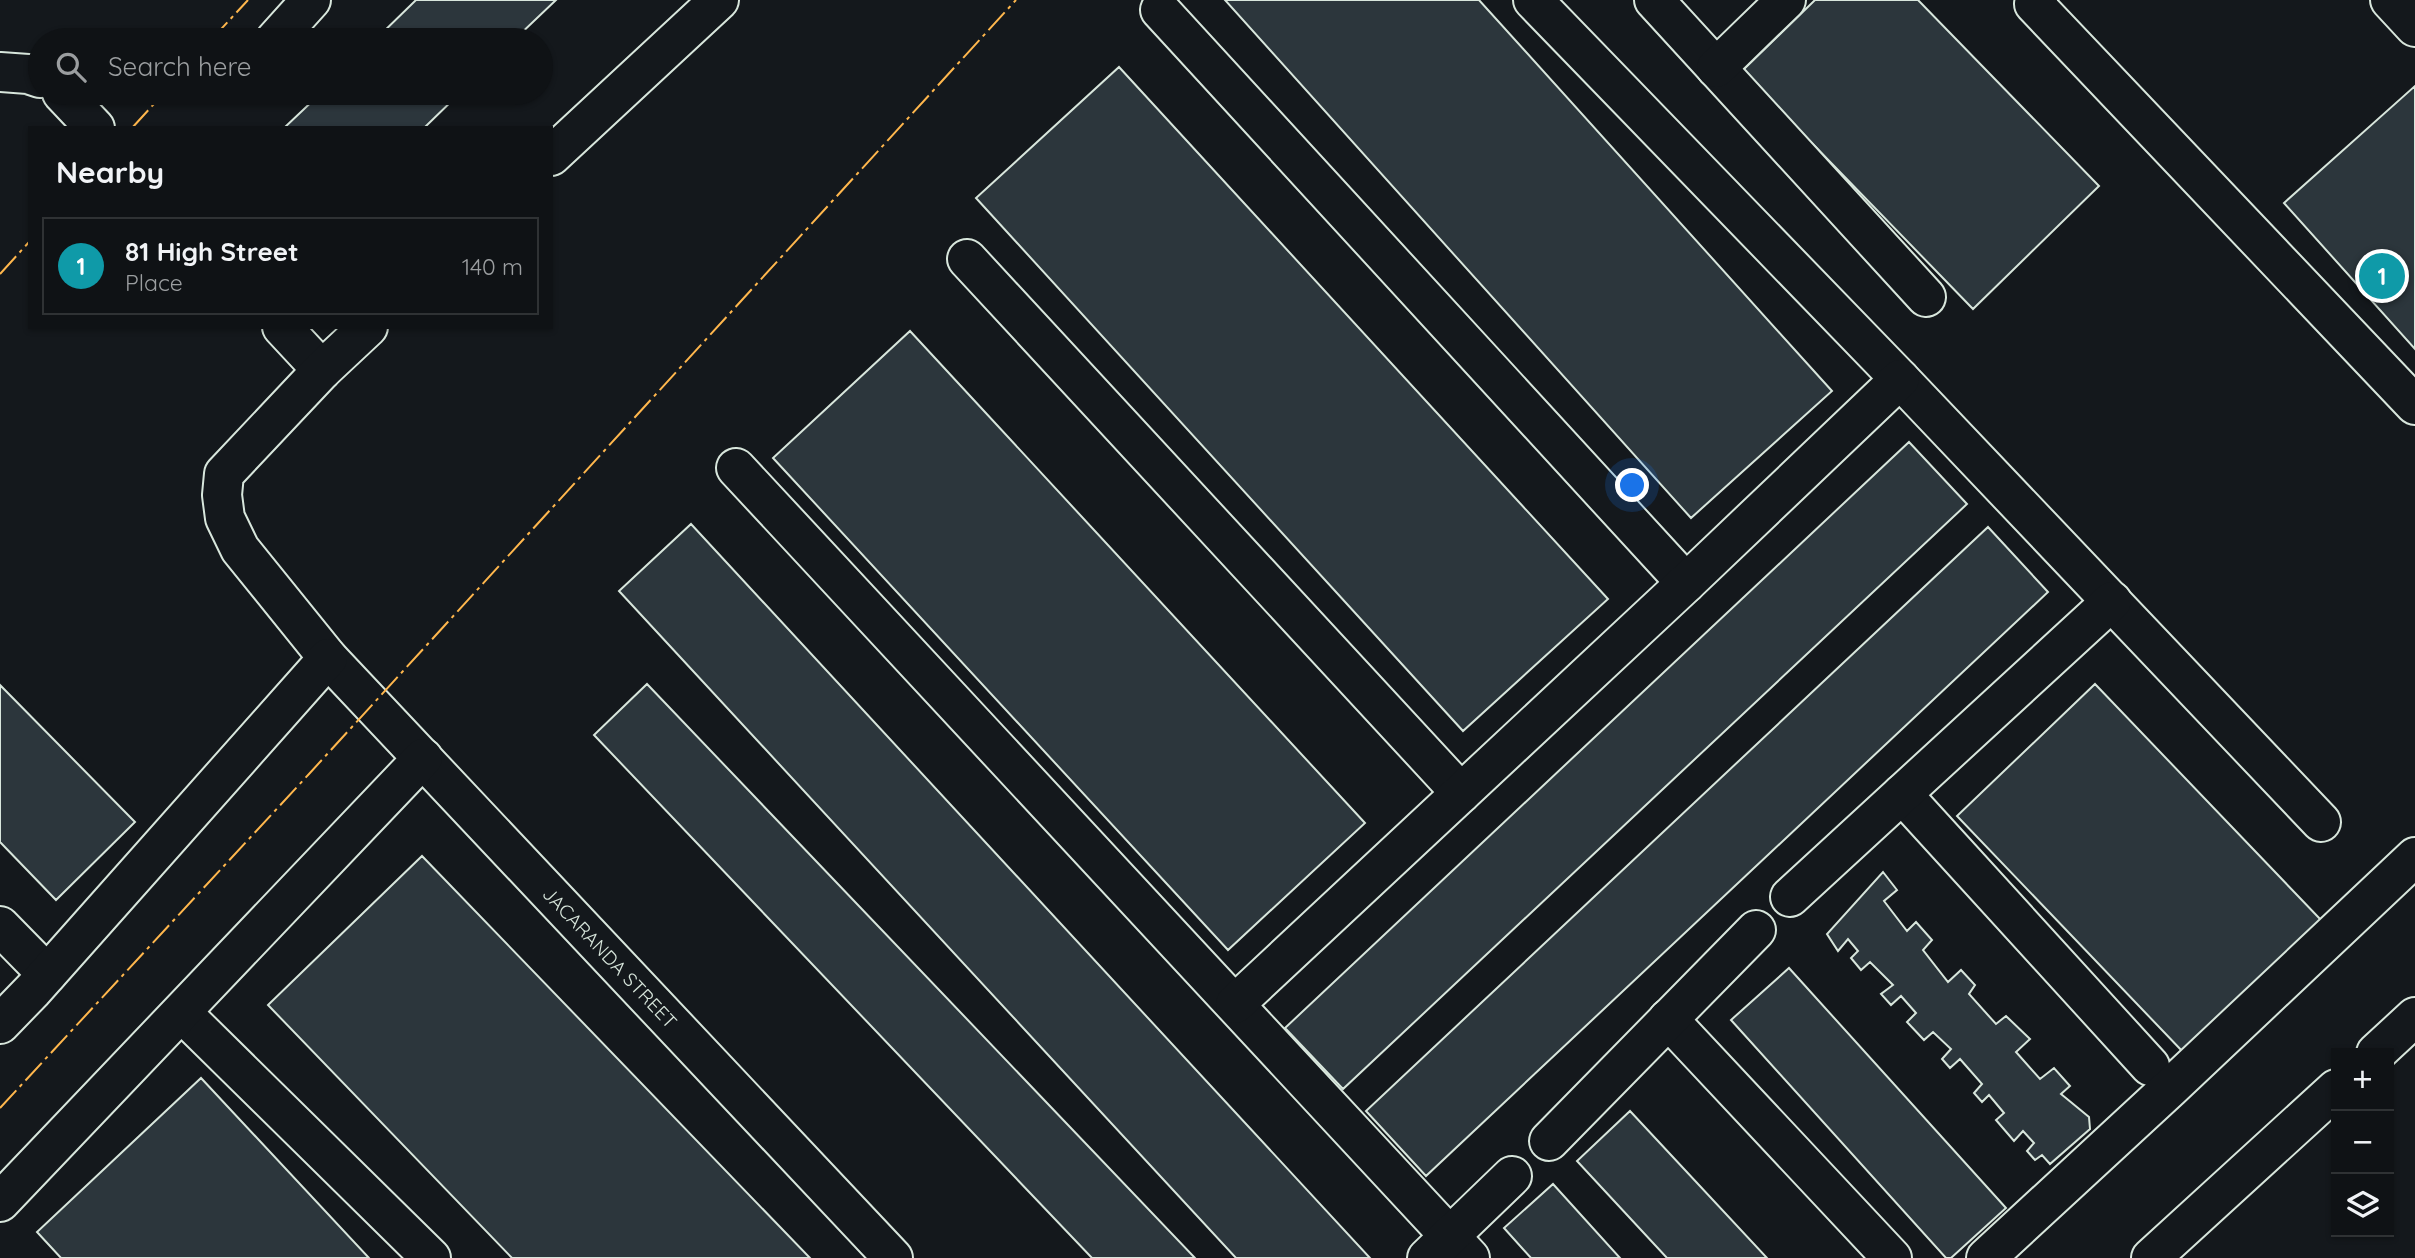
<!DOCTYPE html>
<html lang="en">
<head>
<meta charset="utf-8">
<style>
  :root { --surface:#0f1215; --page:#1d2022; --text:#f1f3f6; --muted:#9b9ea0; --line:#2f3234; --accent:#ffb74d }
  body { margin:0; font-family:Quicksand,sans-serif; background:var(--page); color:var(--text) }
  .controls { position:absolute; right:21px; bottom:21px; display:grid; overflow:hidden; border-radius:0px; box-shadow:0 2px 5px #0004 }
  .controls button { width:63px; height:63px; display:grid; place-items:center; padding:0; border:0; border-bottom:2px solid var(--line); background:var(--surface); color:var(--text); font:35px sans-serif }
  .you { position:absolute; left:1633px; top:486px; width:24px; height:24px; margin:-18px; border:5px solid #fff; border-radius:50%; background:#1a73e8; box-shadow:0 0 0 10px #1a73e833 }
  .badge { display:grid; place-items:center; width:46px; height:46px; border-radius:50%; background:var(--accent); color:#fff; font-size:23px; font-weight:700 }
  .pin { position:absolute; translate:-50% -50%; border:4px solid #fff; box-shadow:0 2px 7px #0006 }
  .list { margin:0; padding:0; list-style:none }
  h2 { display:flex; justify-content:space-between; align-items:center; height:91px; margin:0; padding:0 28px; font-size:30px }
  h2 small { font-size:23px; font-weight:400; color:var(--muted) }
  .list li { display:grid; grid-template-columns:46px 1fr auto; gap:21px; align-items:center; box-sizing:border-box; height:98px; margin:0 14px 14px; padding:0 14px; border:2px solid var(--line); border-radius:0px }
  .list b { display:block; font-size:26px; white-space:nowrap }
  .list p { margin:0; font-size:23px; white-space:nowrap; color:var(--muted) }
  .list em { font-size:23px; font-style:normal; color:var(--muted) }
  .icon { flex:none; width:38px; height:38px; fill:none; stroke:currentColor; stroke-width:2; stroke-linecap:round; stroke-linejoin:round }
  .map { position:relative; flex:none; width:2415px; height:1258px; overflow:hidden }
  .search { position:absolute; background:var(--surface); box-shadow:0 2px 5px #0004; left:28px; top:28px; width:525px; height:77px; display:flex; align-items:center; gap:18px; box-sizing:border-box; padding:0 24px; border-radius:38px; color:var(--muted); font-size:26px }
  .panel { position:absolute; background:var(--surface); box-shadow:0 2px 5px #0004; left:28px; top:126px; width:525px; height:203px; border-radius:0px }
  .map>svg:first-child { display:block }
  .building { fill:#2c363c; stroke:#d8e6dc; stroke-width:2 }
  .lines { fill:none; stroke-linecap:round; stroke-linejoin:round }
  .minor-casing { stroke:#d8e6dc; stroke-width:42 }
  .minor { stroke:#14181c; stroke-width:38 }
  .power { stroke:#ffb74d; stroke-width:2; stroke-dasharray:24 5 3.5 5; stroke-linecap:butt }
  .labels { text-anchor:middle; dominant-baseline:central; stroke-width:5; stroke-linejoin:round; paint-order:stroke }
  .street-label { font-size:19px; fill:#d8e6dc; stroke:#14181c }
</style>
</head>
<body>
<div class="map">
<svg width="2415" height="1258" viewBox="0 0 2415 1258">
  <rect width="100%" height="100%" fill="#14181c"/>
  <!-- building -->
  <path class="building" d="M416 0H556L514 40H375Z
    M1225 0H1479L1832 391 1691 518Z
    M1815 0H1918L2099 186 1973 309 1742 71Z
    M1119 67 1608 599 1463 731 976 198Z
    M2415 86V349L2284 203Z
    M321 93H460L424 128H284Z
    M910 331 1365 823 1228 950 773 458Z
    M1909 442 1967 504 1343 1089 1285 1028Z
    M691 524 1370 1258H1236L619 591Z
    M1988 527 2048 592 1426 1176 1366 1111Z
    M647 684 1195 1258H1092L594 735Z
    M2095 684 2321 920 2184 1053 1957 816Z
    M0 685 135 822 56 900 0 842Z
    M422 856 810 1258H512L268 1005Z
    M1883 872 1897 890 1884 901 1907 931 1916 922 1932 940 1923 950 1948 982 1961 970 1975 985 1969 994 1996 1024 2006 1016 2030 1039 2016 1052 2040 1079 2054 1068 2070 1086 2061 1094 2089 1117 2090 1129 2050 1164 2042 1155 2035 1160 2027 1151 2034 1143 2023 1131 2014 1141 1996 1120 2004 1113 1989 1095 1982 1102 1974 1093 1982 1084 1960 1059 1950 1068 1942 1059 1951 1049 1933 1032 1924 1040 1907 1022 1916 1013 1901 996 1891 1005 1881 994 1893 985 1870 962 1861 970 1851 958 1858 951 1848 939 1838 951 1827 934Z
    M1789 968 2006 1208 1951 1258H1946L1731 1020Z
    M201 1078 369 1258H61L37 1232Z
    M1630 1111 1767 1258H1667L1577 1161Z
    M1553 1184 1620 1258H1531L1504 1228Z"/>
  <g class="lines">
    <!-- minor casing -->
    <g class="minor-casing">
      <g id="minor">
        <path d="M1533 0 1900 379 2321 822"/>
        <path d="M1654 0 1926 297"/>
        <path d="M2038 0 2034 4 2415 405"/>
        <path d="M2390 0 2415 27"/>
        <path d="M1160 10 1686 583"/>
        <path d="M275 40 311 0"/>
        <path d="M1716 68 1786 0"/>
        <path d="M0 72 28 74 40 78"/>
        <path d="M62 93 95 128"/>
        <path d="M551 156 719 0"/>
        <path d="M967 259 1461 793"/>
        <path d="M282 327 322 370"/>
        <path id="s1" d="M368 327 322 370 224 474 222 495 225 518 240 549 328 658 893 1258"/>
        <path d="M736 468 1470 1258"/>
        <path d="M1902 794 2150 1066"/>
        <path d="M1790 897 2112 601"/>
        <path d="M0 926 47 974"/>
        <path d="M1235 1004 1686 583 1900 379"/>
        <path d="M182 1013 431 1258"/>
        <path d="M1668 1019 1892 1258"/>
        <path d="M0 1024 33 990 328 658"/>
        <path d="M2376 1053 2415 1017"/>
        <path d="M1549 1141 1756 930"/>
        <path d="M0 1202 423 758"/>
        <path d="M1427 1258 1512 1176"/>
        <path d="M1986 1258 2170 1088 2415 857"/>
        <path d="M2151 1258 2336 1089"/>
      </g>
    </g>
    <!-- minor -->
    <use href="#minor" class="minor"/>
    <!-- power -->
    <path class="power" d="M211 40 248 0
      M132 128 164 93
      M0 274 30 241
      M0 1108 309 774 1016 0"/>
  </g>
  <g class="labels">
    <!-- street labels -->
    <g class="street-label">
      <text stroke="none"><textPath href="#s1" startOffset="836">JACARANDA STREET</textPath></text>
    </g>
  </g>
</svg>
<div class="controls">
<button>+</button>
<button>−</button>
<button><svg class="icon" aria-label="layers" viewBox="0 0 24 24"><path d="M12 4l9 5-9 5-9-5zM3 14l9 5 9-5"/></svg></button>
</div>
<div class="you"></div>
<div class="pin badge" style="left:2382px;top:276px;background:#0f9aa8">1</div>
<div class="search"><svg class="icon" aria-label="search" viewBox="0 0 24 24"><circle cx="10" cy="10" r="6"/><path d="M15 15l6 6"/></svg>Search here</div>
<section class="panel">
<h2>Nearby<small></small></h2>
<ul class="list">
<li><span class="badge" style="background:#0f9aa8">1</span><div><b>81 High Street</b><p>Place</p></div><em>140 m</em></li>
</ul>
</section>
</div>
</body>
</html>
